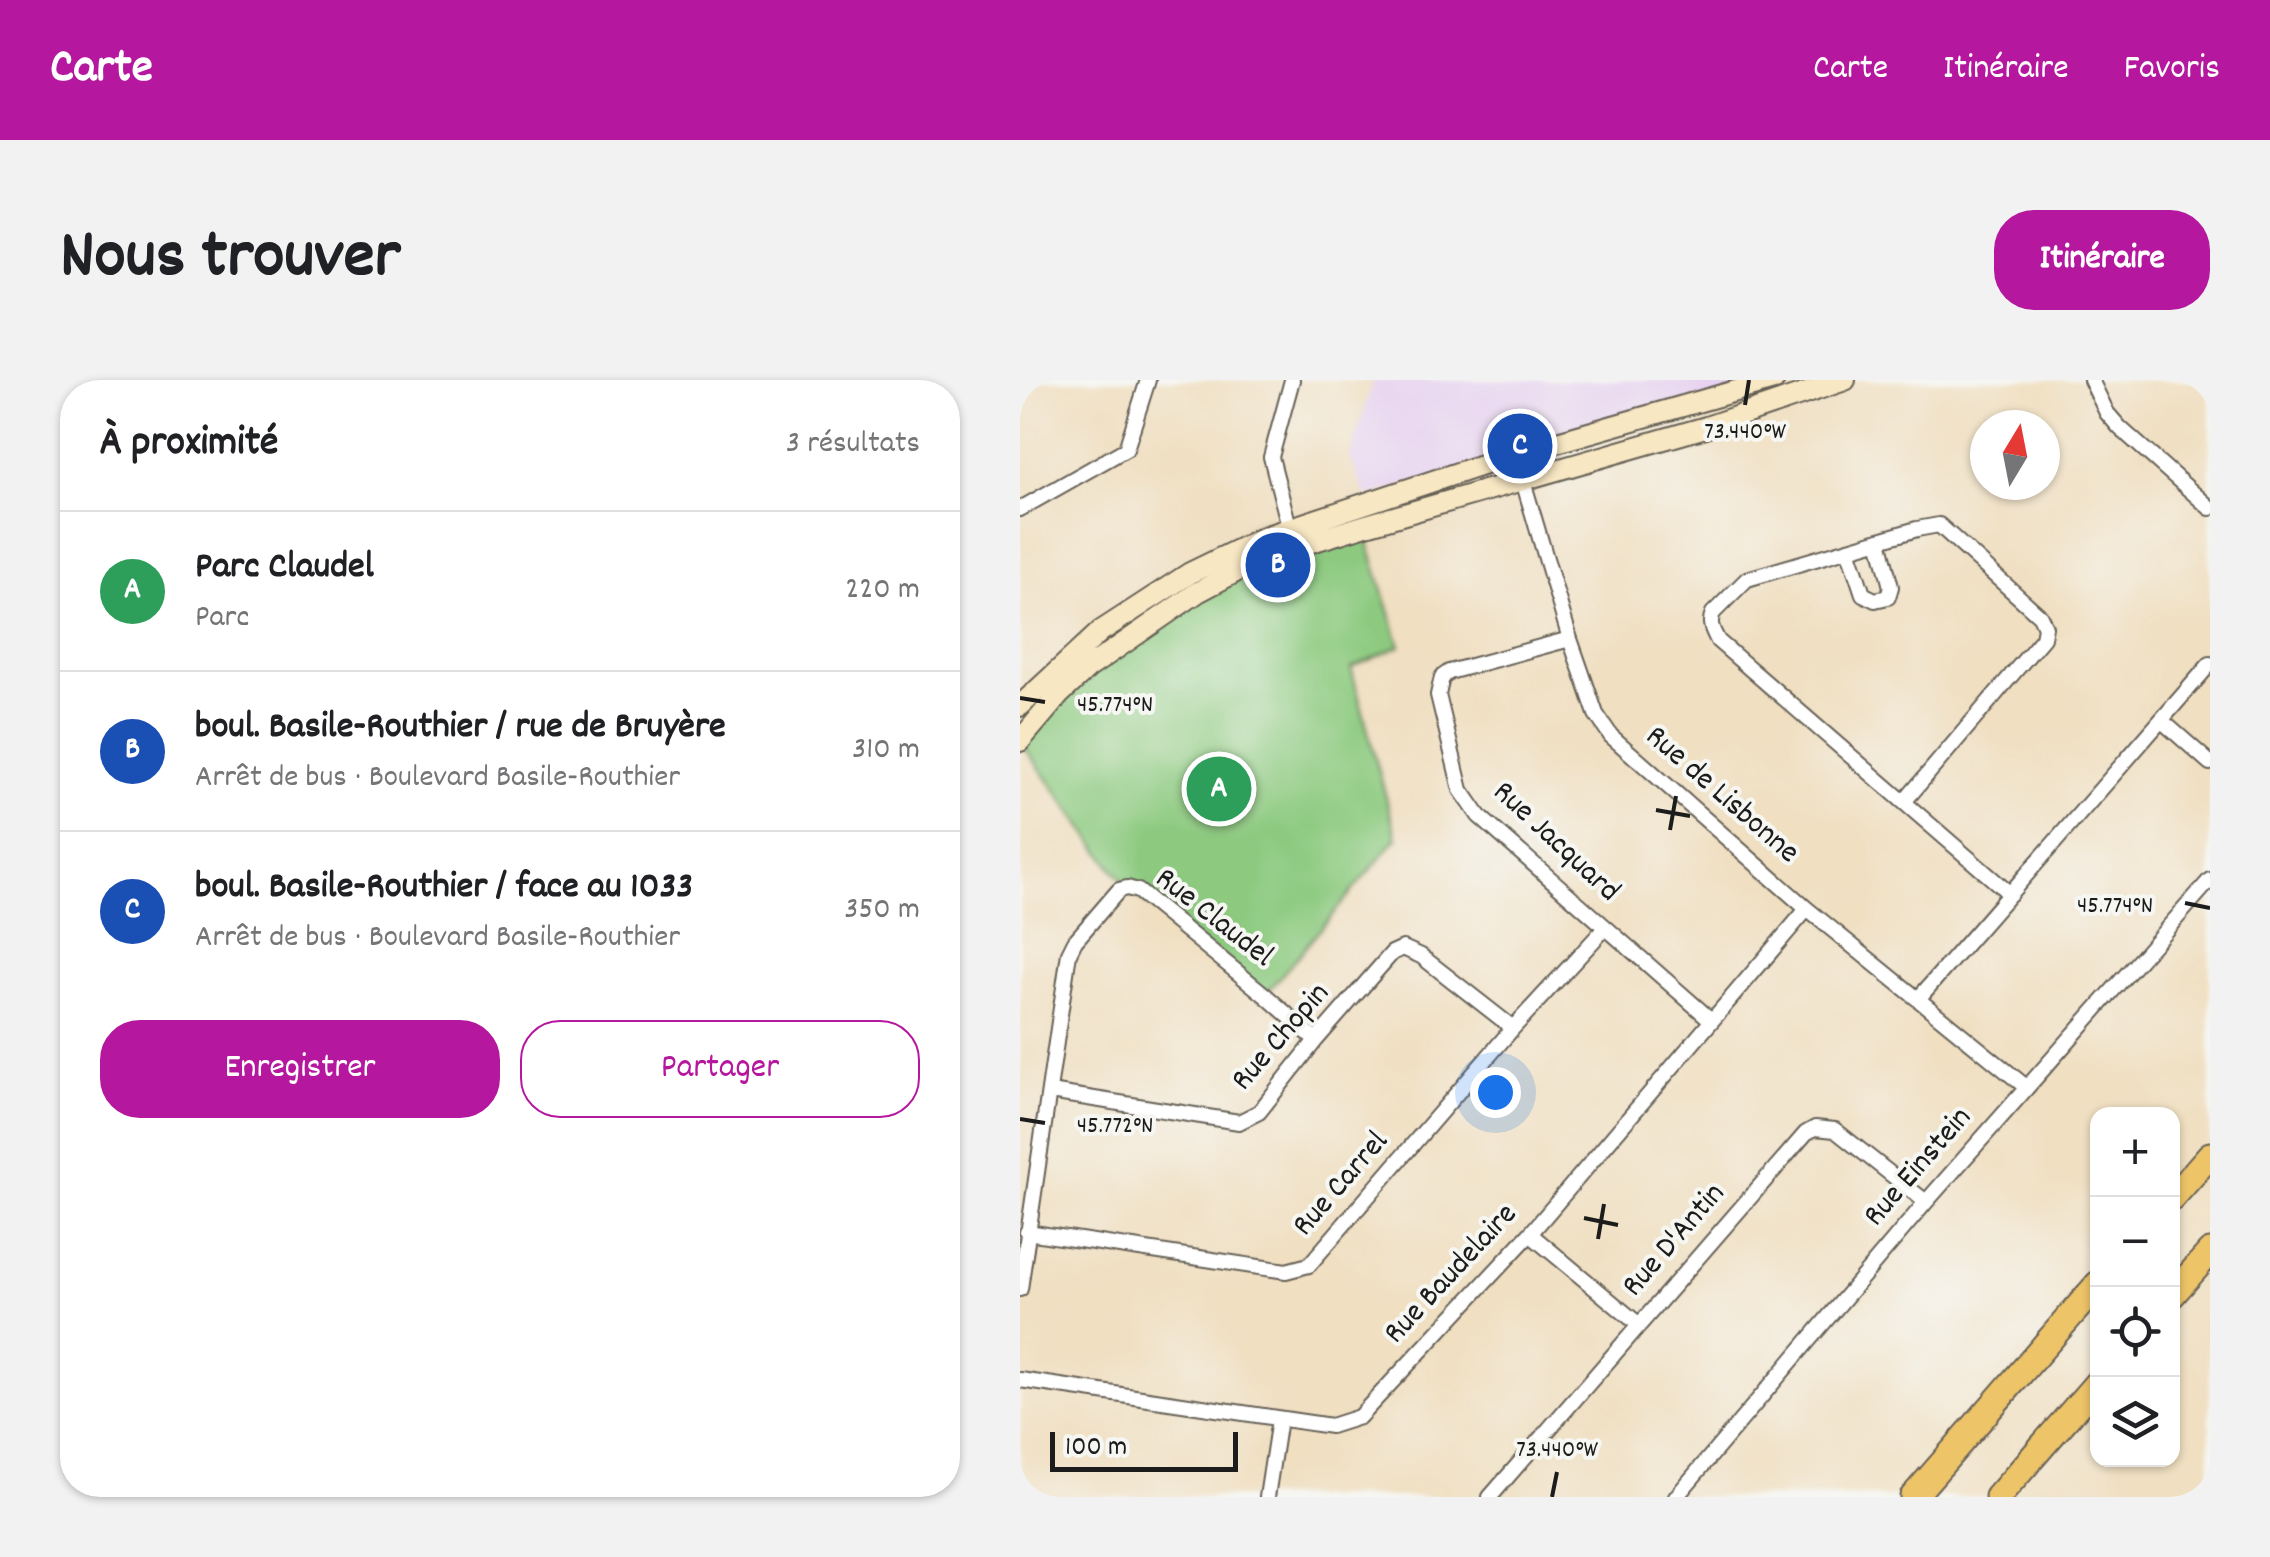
<!DOCTYPE html>
<html lang="fr">
<head>
<meta charset="utf-8">
<style>
  :root { --surface:#fff; --page:#f2f2f2; --text:#202124; --muted:#757577; --line:#e0e0e0; --accent:#b5179e }
  body { margin:0; font-family:Dekko,sans-serif; background:var(--page); color:var(--text) }
  .controls { position:absolute; right:30px; bottom:30px; display:grid; overflow:hidden; border-radius:20px; box-shadow:0 2px 8px #0004 }
  .controls button { width:90px; height:90px; display:grid; place-items:center; padding:0; border:0; border-bottom:2px solid var(--line); background:var(--surface); color:var(--text); font:50px sans-serif }
  .compass { position:absolute; left:950px; top:30px; width:90px; height:90px; border-radius:50%; background:var(--surface); box-shadow:0 2px 8px #0004; rotate:10deg }
  .scale { position:absolute; left:30px; bottom:25px; width:188px; box-sizing:border-box; padding-left:10px; border:5px solid #1c1c1c; border-top:0; font-size:28px; line-height:35px; white-space:nowrap; color:#1c1c1c; -webkit-text-stroke:8px #f6f6f2; paint-order:stroke }
  .you { position:absolute; left:475px; top:712px; width:35px; height:35px; margin:-25px; border:8px solid #fff; border-radius:50%; background:#1a73e8; box-shadow:0 0 0 15px #1a73e833 }
  .badge { display:grid; place-items:center; width:65px; height:65px; border-radius:50%; background:var(--accent); color:#fff; font-size:32px; font-weight:700 }
  .pin { position:absolute; translate:-50% -50%; border:5px solid #fff; box-shadow:0 2px 10px #0006 }
  .list { margin:0; padding:0; list-style:none }
  h2 { display:flex; justify-content:space-between; align-items:center; height:130px; margin:0; padding:0 40px; font-size:42px }
  h2 small { font-size:32px; font-weight:400; color:var(--muted) }
  .list li { display:grid; grid-template-columns:65px 1fr auto; gap:30px; align-items:center; box-sizing:border-box; height:160px; padding:0 40px; border-top:2px solid var(--line) }
  .list b { display:block; font-size:38px; white-space:nowrap }
  .list p { margin:0; font-size:32px; white-space:nowrap; color:var(--muted) }
  .list em { font-size:32px; font-style:normal; color:var(--muted) }
  .actions { display:flex; gap:20px; padding:30px 40px }
  .actions a { flex:1; padding:22px 0; border:2px solid var(--accent); border-radius:40px; text-align:center; font-size:35px; color:var(--accent) }
  .actions .main { background:var(--accent); color:#fff }
  .icon { flex:none; width:55px; height:55px; fill:none; stroke:currentColor; stroke-width:2; stroke-linecap:round; stroke-linejoin:round }
  .map { position:relative; flex:none; width:1190px; height:1117px; overflow:hidden; border-radius:40px }
  header { display:flex; align-items:center; gap:60px; box-sizing:border-box; height:140px; padding:0 50px; background:var(--accent); color:#fff }
  header strong { font-size:48px }
  nav { display:flex; gap:55px; margin-inline-start:auto; font-size:35px }
  .intro { display:flex; align-items:center; justify-content:space-between; box-sizing:border-box; height:240px; padding:0 60px }
  h1 { margin:0; font-size:70px }
  .button { padding:25px 45px; border-radius:40px; background:var(--accent); color:#fff; font-size:35px; font-weight:700 }
  main { display:flex; gap:60px; padding:0 60px }
  aside { flex:1; background:var(--surface); border-radius:40px; box-shadow:0 2px 8px #0004 }
  .map>svg:first-child { display:block }
  .built { fill:#e7d2f0 }
  .green { fill:#8dca80; stroke:#54734e; stroke-width:2.5 }
  .lines { fill:none; stroke-linecap:round; stroke-linejoin:round }
  .street-casing { stroke:#666056; stroke-width:18 }
  .secondary-casing { stroke:#666056; stroke-width:24 }
  .highway-casing { stroke:#666056; stroke-width:29 }
  .street { stroke:#fff; stroke-width:14 }
  .secondary { stroke:#f8e7c3; stroke-width:20 }
  .highway { stroke:#eec469; stroke-width:25 }
  .ticks { fill:none; stroke:#1c1c1c; stroke-width:4 }
  .labels { text-anchor:middle; dominant-baseline:central; stroke-width:8; stroke-linejoin:round; paint-order:stroke }
  .street-label { font-size:32px; fill:#1c1c1c; stroke:#f6f6f2 }
  .ticks-label { font-size:25px; text-anchor:middle; fill:#1c1c1c; stroke:#f6f6f2; stroke-width:8; stroke-linejoin:round; paint-order:stroke }
</style>
</head>
<body>
<header>
<strong>Carte</strong>
<nav><a>Carte</a><a>Itinéraire</a><a>Favoris</a></nav>
</header>
<div class="intro"><h1>Nous trouver</h1><a class="button">Itinéraire</a></div>
<main>
<aside>
<h2>À proximité<small>3 résultats</small></h2>
<ul class="list">
<li><span class="badge" style="background:#2e9e5b">A</span><div><b>Parc Claudel</b><p>Parc</p></div><em>220 m</em></li>
<li><span class="badge" style="background:#1a4fb4">B</span><div><b>boul. Basile-Routhier / rue de Bruyère</b><p>Arrêt de bus · Boulevard Basile-Routhier</p></div><em>310 m</em></li>
<li><span class="badge" style="background:#1a4fb4">C</span><div><b>boul. Basile-Routhier / face au 1033</b><p>Arrêt de bus · Boulevard Basile-Routhier</p></div><em>350 m</em></li>
</ul>
<div class="actions"><a class="main">Enregistrer</a><a>Partager</a></div>
</aside>
<div class="map">
<svg width="1190" height="1117" viewBox="0 0 1190 1117">
  <rect width="100%" height="100%" fill="#f6f6f2"/>
  <filter id="ink" filterUnits="userSpaceOnUse"><feTurbulence type="fractalNoise" baseFrequency=".01" numOctaves="2"/><feDisplacementMap in="SourceGraphic" scale="20" xChannelSelector="R" yChannelSelector="G"/><feConvolveMatrix kernelMatrix="1 2 1 2 8 2 1 2 1" color-interpolation-filters="sRGB"/></filter>
  <filter id="wash" filterUnits="userSpaceOnUse"><feTurbulence type="fractalNoise" baseFrequency=".0048" numOctaves="4" result="noise"/><feDisplacementMap in="SourceGraphic" scale="40" xChannelSelector="R" yChannelSelector="G"/><feGaussianBlur stdDeviation="2.25" result="paint"/><feColorMatrix in="noise" values="0 0 0 0 0 0 0 0 0 0 0 0 0 0 0 0 0 1.4 0 .05"/><feComposite in="paint" operator="in"/></filter>
  <g filter="url(#wash)">
    <rect width="100%" height="100%" fill="#f0dfc1"/>
    <!-- built -->
    <path class="built" d="M353 0H755L346 117 330 77Z"/>
    <!-- green -->
    <path class="green" d="M343 146 380 266 331 288 377 458 245 615 107 508 0 361 39 315 178 212Z"/>
  </g>
  <g filter="url(#ink)">
    <g class="lines">
      <!-- street casing -->
      <g class="street-casing">
        <path id="street" d="M1071 0 1087 33 1100 48 1190 128
          M495 74 550 259 576 334 591 356 787 529 1006 707
          M0 129 106 69 128 0
          M271 154 251 77 272 0
          M828 169 843 214 855 220 868 217 871 207 859 160
          M550 259 429 292 422 297 418 315 441 410 459 436 691 640
          M1141 340 1190 383
          M884 422 1023 258 1025 247 1020 236 919 145 897 149 727 199 693 233C688 244 693 251 698 261L990 514
          M898 619 1190 284
          M30 712 219 742 239 732 296 660 372 573 383 568 401 576 493 648
          M7 852 266 891 289 885 493 648 585 548
          M510 854 618 944
          M0 909 49 573 55 561 99 510 107 508 118 511 245 615 296 660
          M0 1000 311 1046 339 1037 510 854 787 529
          M247 1117 259 1039
          M470 1117 786 753 795 748 815 750 906 822
          M656 1117 906 822 1190 500"/>
      </g>
      <!-- secondary casing -->
      <g class="secondary-casing">
        <path id="secondary" d="M0 326 81 251 170 193 244 157 495 74 754 0
          M0 361 39 315 68 288 178 212 227 186 275 167 343 146 686 47 825 0"/>
      </g>
      <!-- highway casing -->
      <g class="highway-casing">
        <path id="highway" d="M1152 818 1190 775
          M1152 915 1190 872
          M893 1117 1078 904
          M978 1117 1078 1002"/>
      </g>
      <!-- street -->
      <use href="#street" class="street"/>
      <!-- secondary -->
      <use href="#secondary" class="secondary"/>
      <!-- highway -->
      <use href="#highway" class="highway"/>
    </g>
  </g>
  <!-- ticks -->
  <path class="ticks" d="M725 25 729 0M0 318 25 322M636 430 670 436M650 450 656 416M1165 523 1190 528M0 739 25 743M564 838 598 845M578 859 584 824M532 1117 537 1092"/>
  <g class="labels">
    <!-- street labels -->
    <g class="street-label">
      <text transform="translate(701 416) rotate(41)">Rue de Lisbonne</text>
      <text transform="translate(535 463) rotate(43)">Rue Jacquard</text>
      <text transform="translate(193 539) rotate(38)">Rue Claudel</text>
      <text transform="translate(262 658) rotate(-49)">Rue Chopin</text>
      <text transform="translate(899 788) rotate(-49)">Rue Einstein</text>
      <text transform="translate(322 805) rotate(-49)">Rue Carrel</text>
      <text transform="translate(655 861) rotate(-49)">Rue D'Antin</text>
      <text transform="translate(432 895) rotate(-47)">Rue Baudelaire</text>
    </g>
  </g>
  <g class="ticks-label">
    <text x="725" y="58">73.440°W</text>
    <text x="95" y="331">45.774°N</text>
    <text x="1095" y="532">45.774°N</text>
    <text x="95" y="752">45.772°N</text>
    <text x="537" y="1076">73.440°W</text>
  </g>
</svg>
<div class="controls">
<button>+</button>
<button>−</button>
<button><svg class="icon" aria-label="locate" viewBox="0 0 24 24"><circle cx="12" cy="12" r="6"/><path d="M12 2v4M12 18v4M2 12h4M18 12h4"/></svg></button>
<button><svg class="icon" aria-label="layers" viewBox="0 0 24 24"><path d="M12 4l9 5-9 5-9-5zM3 14l9 5 9-5"/></svg></button>
</div>
<svg class="compass" viewBox="-18 -18 36 36"><path d="M0-13l5 13h-10z" fill="#e53935"/><path d="M0 13l5-13h-10z" fill="#757577"/></svg>
<div class="scale">100 m</div>
<div class="you"></div>
<div class="pin badge" style="left:199px;top:409px;background:#2e9e5b">A</div>
<div class="pin badge" style="left:258px;top:185px;background:#1a4fb4">B</div>
<div class="pin badge" style="left:500px;top:66px;background:#1a4fb4">C</div>
</div>
</main>
</body>
</html>
